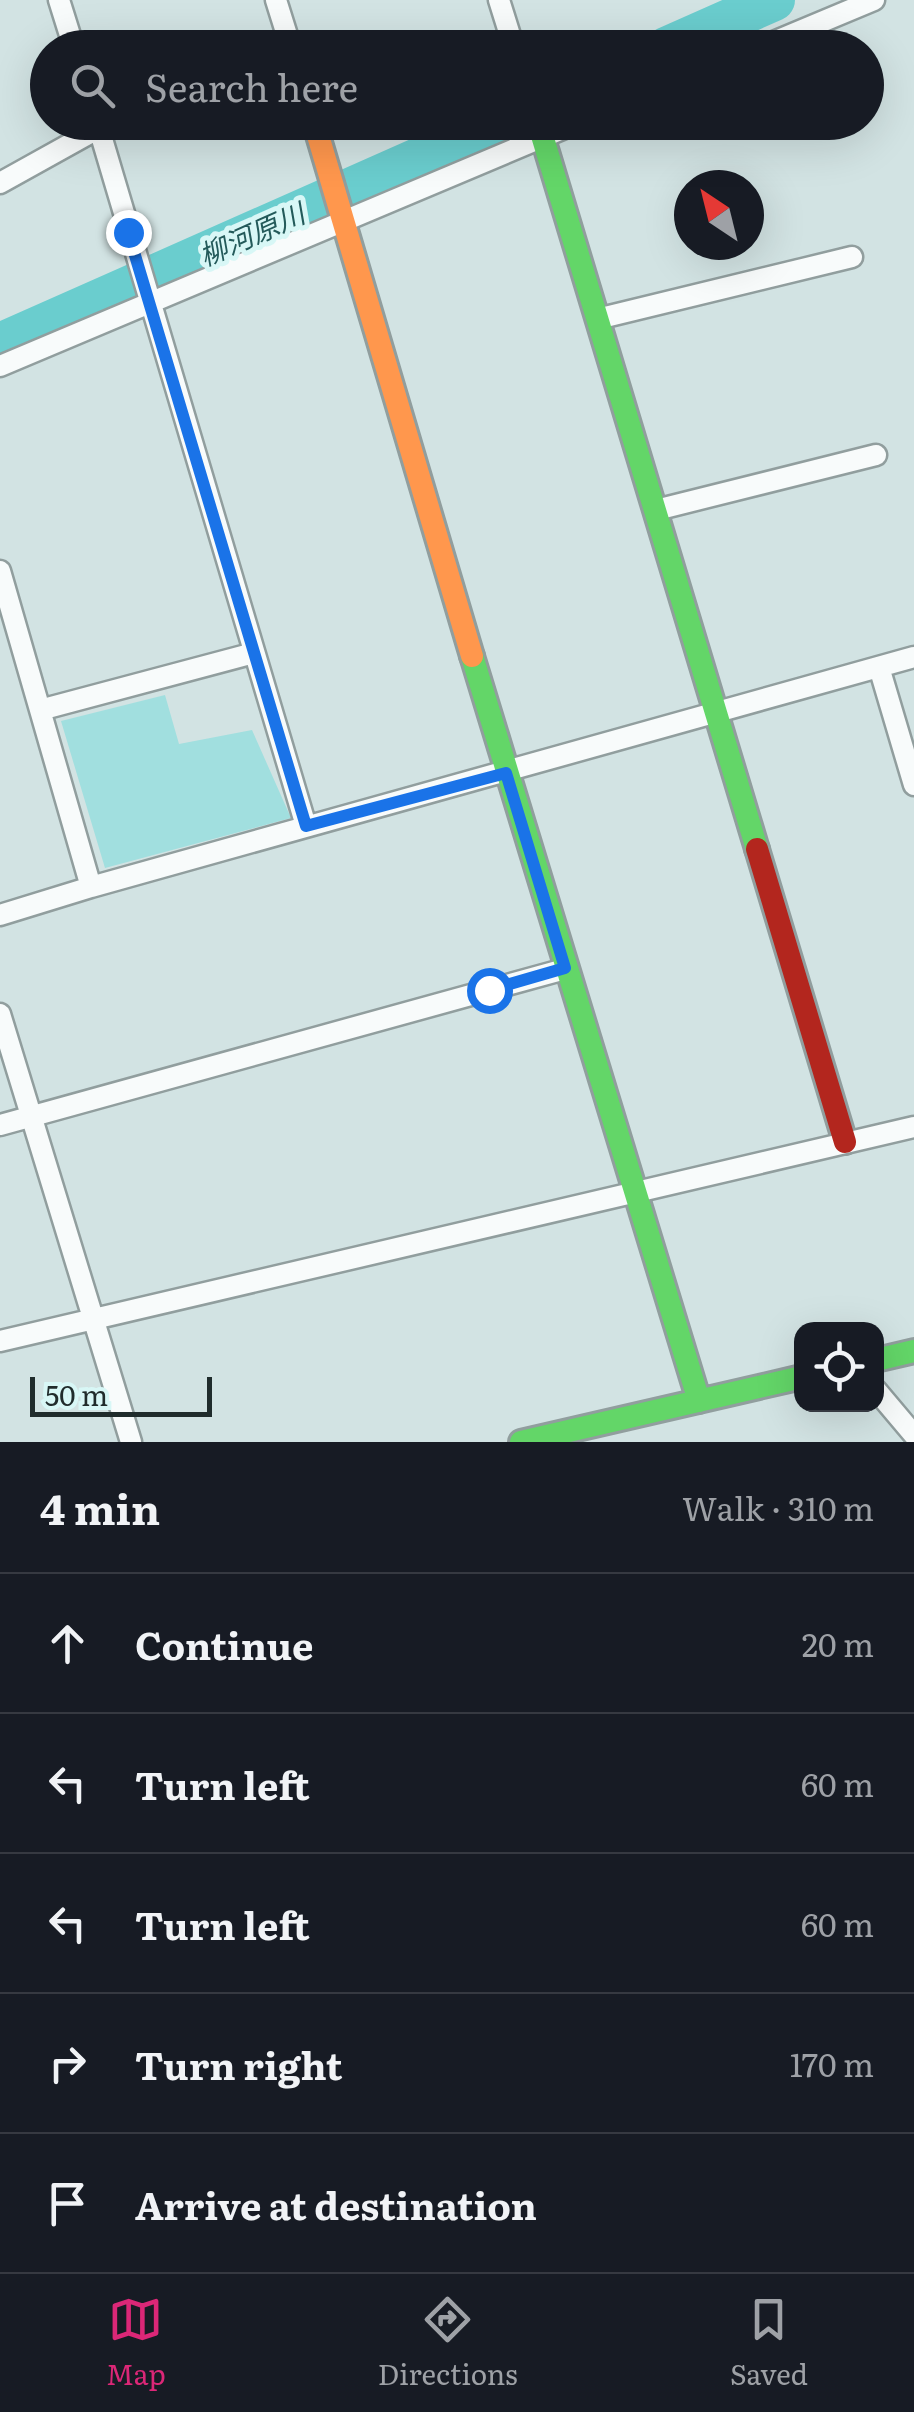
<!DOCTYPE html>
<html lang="en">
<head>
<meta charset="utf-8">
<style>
  :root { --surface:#171b24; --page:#242831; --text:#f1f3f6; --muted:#9ea1a6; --line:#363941; --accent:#db2777 }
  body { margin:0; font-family:Literata,"Noto Sans JP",serif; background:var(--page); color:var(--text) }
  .controls { position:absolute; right:30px; bottom:30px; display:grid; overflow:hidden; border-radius:20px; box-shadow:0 10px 40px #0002 }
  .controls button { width:90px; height:90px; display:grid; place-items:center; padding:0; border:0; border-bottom:2px solid var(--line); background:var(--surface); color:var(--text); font:50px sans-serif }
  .compass { position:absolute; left:674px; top:170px; width:90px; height:90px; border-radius:50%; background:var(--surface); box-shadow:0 10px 40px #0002; rotate:325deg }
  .scale { position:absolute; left:30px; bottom:25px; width:182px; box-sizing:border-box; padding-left:10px; border:5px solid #202c2c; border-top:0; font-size:28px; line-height:35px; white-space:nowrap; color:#202c2c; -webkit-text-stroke:8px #d8f7f6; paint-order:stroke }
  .stop { position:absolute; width:30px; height:30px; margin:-22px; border:8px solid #1a73e8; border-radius:50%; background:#fff }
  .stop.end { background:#1a73e8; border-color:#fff; box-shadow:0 2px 10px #0008 }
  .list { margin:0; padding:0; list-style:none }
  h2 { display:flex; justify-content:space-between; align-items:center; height:130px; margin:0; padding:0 40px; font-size:42px }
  h2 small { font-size:32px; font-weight:400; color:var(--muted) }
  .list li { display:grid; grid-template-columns:65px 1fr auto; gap:30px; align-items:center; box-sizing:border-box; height:140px; padding:0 40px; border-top:2px solid var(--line) }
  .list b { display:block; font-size:38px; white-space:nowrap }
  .list em { font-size:32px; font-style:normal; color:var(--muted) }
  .icon { flex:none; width:55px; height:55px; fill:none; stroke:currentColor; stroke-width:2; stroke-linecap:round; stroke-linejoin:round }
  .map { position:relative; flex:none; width:914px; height:1442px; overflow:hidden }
  .search { position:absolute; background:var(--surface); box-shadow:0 10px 40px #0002; left:30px; right:30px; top:30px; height:110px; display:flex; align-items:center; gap:25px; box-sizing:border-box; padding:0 35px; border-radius:55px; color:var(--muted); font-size:38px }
  .sheet { height:830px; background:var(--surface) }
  nav { display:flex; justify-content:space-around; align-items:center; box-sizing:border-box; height:140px; border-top:2px solid var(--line); background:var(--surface); font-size:28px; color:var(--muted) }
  nav a { display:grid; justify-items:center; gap:5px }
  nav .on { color:var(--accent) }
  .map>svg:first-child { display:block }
  .green { fill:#a1dfdf }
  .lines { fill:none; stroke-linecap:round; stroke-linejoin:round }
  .river { stroke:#6acdce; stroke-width:42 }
  .street-casing { stroke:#919e9e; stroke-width:25 }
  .fast-casing { stroke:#919e9e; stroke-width:28 }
  .slow-casing { stroke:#919e9e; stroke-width:28 }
  .jam-casing { stroke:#919e9e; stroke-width:28 }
  .street { stroke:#f8fbfb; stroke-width:20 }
  .fast { stroke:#63d668; stroke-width:22 }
  .slow { stroke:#ff974d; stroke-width:22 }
  .jam { stroke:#b3261e; stroke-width:22 }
  .route { stroke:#1a73e8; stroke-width:12 }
  .labels { text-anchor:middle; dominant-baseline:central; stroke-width:10; stroke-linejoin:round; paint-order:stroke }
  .water-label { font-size:28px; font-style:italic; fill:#235a5a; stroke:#d8f7f6 }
</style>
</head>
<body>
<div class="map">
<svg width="914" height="1442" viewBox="0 0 914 1442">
  <rect width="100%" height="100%" fill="#d2e3e3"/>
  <!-- green -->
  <path class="green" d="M165 695 179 744 252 730 291 818 105 868 61 721Z"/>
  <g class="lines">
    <!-- river -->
    <path class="river" d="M666 48 774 0
      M0 344 501 122"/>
    <!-- street casing -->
    <g class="street-casing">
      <path id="street" d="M59 0 74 48
        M276 0 291 48
        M499 0 514 48
        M759 48 874 0
        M97 122 306 826
        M0 183 99 128
        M597 319 852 257
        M0 366 579 122
        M656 510 876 455
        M0 571 91 887
        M879 667 914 785
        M40 710 254 653
        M0 915 91 887 914 657
        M0 1014 131 1442
        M0 1125 565 969
        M0 1341 914 1127
        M876 1390 914 1435"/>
    </g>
    <!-- fast casing -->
    <g class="fast-casing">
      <path id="fast" d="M538 122 757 849
        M472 656 699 1401
        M876 1360 914 1351
        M521 1442 802 1377"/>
    </g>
    <!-- slow casing -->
    <g class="slow-casing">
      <path id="slow" d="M314 122 472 656"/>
    </g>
    <!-- jam casing -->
    <g class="jam-casing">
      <path id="jam" d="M757 849 845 1142"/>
    </g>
    <!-- street -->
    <use href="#street" class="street"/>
    <!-- fast -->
    <use href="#fast" class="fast"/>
    <!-- slow -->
    <use href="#slow" class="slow"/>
    <!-- jam -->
    <use href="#jam" class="jam"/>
  </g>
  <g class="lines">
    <!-- route -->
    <path class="route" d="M128 232 306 826 506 773 565 968 489 990"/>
  </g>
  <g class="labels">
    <!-- water labels -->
    <g class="water-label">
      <text transform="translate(251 233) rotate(-24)">柳河原川</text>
    </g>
  </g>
</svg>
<div class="controls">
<button><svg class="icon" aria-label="locate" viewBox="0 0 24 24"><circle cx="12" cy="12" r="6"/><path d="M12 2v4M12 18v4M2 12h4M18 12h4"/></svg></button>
</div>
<svg class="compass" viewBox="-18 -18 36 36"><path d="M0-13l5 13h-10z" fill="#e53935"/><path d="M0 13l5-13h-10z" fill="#9ea1a6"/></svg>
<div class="scale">50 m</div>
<div class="stop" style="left:489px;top:990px"></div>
<div class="stop end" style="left:128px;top:232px"></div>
<div class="search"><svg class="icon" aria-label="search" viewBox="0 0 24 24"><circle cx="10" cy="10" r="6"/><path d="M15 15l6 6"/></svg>Search here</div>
</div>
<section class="sheet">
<h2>4 min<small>Walk · 310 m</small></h2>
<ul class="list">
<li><svg class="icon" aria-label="ahead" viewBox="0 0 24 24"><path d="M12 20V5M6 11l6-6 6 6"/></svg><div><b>Continue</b></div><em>20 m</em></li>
<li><svg class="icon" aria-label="left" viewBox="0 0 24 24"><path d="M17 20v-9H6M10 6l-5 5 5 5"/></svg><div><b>Turn left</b></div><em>60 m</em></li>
<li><svg class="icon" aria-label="left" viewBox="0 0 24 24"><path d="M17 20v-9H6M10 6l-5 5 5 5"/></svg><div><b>Turn left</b></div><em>60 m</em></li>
<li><svg class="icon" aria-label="right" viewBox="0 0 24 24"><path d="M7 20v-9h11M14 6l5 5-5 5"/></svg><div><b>Turn right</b></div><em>170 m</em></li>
<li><svg class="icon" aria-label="arrive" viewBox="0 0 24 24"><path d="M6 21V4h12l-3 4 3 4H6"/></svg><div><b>Arrive at destination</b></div></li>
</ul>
</section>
<nav>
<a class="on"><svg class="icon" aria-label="map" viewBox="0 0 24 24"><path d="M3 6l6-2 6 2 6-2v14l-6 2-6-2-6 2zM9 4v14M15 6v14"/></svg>Map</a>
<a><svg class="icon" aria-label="directions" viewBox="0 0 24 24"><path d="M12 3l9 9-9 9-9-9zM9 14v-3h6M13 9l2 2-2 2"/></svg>Directions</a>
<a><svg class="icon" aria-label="saved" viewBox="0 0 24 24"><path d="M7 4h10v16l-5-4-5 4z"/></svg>Saved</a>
</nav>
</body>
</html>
